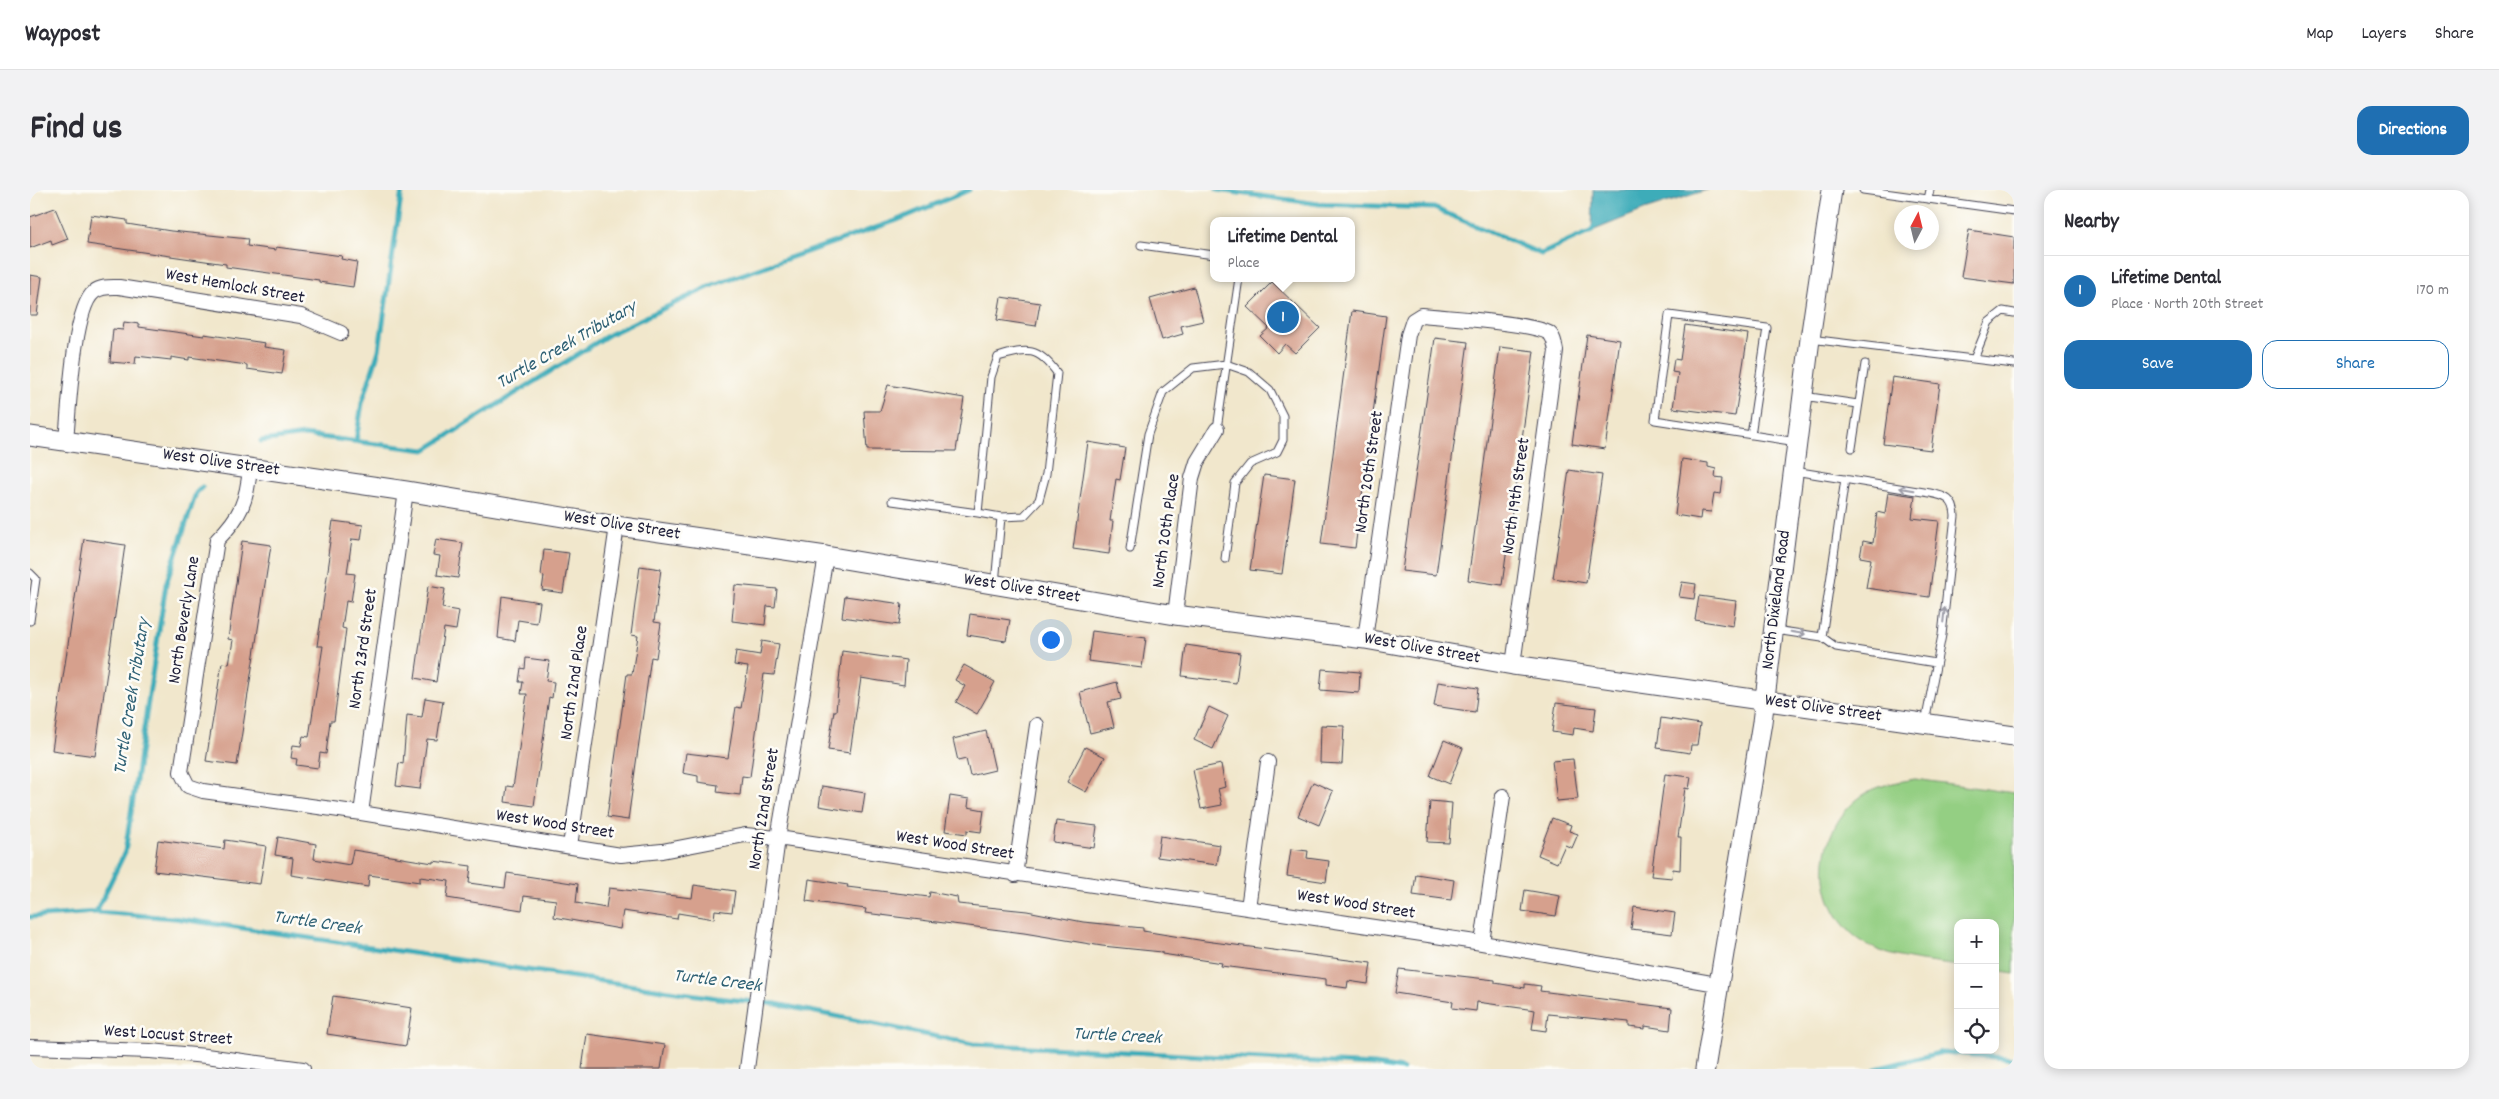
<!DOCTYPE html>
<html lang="en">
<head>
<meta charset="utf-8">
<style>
  :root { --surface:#fff; --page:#f2f2f3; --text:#2b2b33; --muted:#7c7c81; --line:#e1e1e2; --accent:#1f6fb2 }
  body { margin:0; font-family:Dekko,sans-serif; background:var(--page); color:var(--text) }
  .controls { position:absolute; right:15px; bottom:15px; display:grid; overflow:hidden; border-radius:10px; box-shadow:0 2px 12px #0003 }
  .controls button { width:45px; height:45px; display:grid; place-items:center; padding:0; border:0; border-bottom:1px solid var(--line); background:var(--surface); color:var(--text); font:25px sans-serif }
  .compass { position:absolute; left:1864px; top:15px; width:45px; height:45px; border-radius:50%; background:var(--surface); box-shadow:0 2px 12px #0003; rotate:7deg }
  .you { position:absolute; left:1020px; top:449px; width:18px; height:18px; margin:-12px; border:4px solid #fff; border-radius:50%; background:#1a73e8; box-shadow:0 0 0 8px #1a73e833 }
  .badge { display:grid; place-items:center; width:32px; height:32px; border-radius:50%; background:var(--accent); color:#fff; font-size:16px; font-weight:700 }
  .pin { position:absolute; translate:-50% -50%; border:2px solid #fff; box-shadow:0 1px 5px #0006 }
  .popup { position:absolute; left:1180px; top:27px; width:145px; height:65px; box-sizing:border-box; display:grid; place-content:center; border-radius:10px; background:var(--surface); filter:drop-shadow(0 1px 4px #0005); font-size:16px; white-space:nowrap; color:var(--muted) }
  .popup b { font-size:19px; color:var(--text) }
  .popup::after { content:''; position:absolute; left:50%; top:100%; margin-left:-10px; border:10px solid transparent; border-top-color:var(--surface) }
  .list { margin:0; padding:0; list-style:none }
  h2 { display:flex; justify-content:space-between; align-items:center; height:65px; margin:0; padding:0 20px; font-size:21px }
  h2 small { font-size:16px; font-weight:400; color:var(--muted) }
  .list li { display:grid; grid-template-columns:32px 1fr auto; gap:15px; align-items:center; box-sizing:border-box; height:70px; padding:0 20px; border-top:1px solid var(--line) }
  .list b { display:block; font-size:19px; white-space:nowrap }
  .list p { margin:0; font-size:16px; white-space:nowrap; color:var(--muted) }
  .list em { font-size:16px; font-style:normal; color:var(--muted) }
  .actions { display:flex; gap:10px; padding:15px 20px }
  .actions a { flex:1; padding:11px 0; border:1px solid var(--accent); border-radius:15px; text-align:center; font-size:18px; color:var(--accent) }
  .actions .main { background:var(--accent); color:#fff }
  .icon { flex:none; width:28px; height:28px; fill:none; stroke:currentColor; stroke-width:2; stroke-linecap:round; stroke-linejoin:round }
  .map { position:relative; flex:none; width:1984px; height:879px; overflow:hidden; border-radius:15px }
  header { display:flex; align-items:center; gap:30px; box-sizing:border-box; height:70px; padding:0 25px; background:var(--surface); border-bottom:1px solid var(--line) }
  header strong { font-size:24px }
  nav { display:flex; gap:28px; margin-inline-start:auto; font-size:18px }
  .intro { display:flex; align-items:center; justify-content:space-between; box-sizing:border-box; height:120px; padding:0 30px }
  h1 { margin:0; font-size:35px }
  .button { padding:12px 22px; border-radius:15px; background:var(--accent); color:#fff; font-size:18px; font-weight:700 }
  main { display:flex; gap:30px; padding:0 30px }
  aside { flex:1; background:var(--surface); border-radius:15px; box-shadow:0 2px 12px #0003 }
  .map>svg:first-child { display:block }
  .green { fill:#94cf83; stroke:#5b785f }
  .water { fill:#3cacb9; stroke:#2f677a }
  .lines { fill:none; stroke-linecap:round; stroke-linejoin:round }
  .stream { stroke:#3cacb9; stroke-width:5 }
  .building { fill:#d6a08d }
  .service-casing { stroke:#414051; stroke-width:9 }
  .minor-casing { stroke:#414051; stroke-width:16 }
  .secondary-casing { stroke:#414051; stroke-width:21 }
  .service { stroke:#fff; stroke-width:7 }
  .minor { stroke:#fff; stroke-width:14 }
  .secondary { stroke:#fff; stroke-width:19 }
  .oneway { stroke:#9c9ca7 }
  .labels { text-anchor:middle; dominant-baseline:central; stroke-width:5; stroke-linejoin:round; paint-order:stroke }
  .street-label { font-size:18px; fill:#22223b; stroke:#fdfcf7 }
  .water-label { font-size:19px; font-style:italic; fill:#2e6074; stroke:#fdfcf7 }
</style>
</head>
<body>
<header>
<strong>Waypost</strong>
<nav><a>Map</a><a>Layers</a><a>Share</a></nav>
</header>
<div class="intro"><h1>Find us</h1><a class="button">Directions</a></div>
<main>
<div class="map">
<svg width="1984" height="879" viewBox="0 0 1984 879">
  <rect width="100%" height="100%" fill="#fdfcf7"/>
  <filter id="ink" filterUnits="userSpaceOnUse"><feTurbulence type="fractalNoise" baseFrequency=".02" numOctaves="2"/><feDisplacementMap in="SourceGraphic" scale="10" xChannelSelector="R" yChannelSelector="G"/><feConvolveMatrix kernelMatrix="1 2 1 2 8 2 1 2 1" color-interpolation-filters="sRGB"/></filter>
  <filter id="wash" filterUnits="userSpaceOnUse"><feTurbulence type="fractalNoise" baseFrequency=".0096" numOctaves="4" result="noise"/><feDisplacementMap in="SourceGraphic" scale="20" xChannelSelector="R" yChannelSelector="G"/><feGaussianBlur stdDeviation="1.12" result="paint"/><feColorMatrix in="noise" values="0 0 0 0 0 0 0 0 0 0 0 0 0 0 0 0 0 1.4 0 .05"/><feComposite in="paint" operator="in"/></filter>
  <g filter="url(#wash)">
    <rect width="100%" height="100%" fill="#f1e7cc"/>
    <!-- green -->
    <path class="green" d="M1885 589 1984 603V784L1965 781V733H1928V776C1896 771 1860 770 1833 752 1779 717 1783 634 1838 602 1853 594 1868 592 1885 589Z"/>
    <!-- water -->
    <path class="water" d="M1563 0H1677L1614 20 1562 41Z"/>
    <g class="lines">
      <!-- stream -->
      <path class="stream" d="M1187 0 1289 14 1404 18 1511 64 1562 41 1564 36
        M231 251 274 245 395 260 580 144 685 94 865 31 939 0
        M326 251 332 213 349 160 372 0
        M66 722 95 662 136 394 166 303 172 297
        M0 727 66 722 144 728 687 808 746 814 943 854 1345 875 1372 879
        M1846 879 1913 862 1984 869"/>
    </g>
    <g id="blocks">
      <!-- building -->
      <path class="building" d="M25 18 38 49 22 55 21 50 0 58V27Z
        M61 25 97 30V34L141 41 218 49 217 56 246 60V57L312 66 311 69 327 72 323 97 289 92V90L196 77V74L57 54Z
        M1939 40 1984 47V94L1931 87Z
        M0 85 12 87 7 125H0Z
        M1242 92 1290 138 1265 163 1255 154 1247 163 1230 146 1239 138 1217 117Z
        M1164 97 1173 131 1151 136 1153 144 1132 150 1120 109Z
        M971 107 1010 113 1006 136 967 130Z
        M1322 121 1356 126 1325 358 1291 354Z
        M94 132 109 134V137L174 146V144L235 153 234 157 256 160 252 184 217 179V175L159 167V170L141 167V170L106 166 105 174 80 172 83 139 93 140Z
        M1655 135 1718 144 1705 226 1643 218 1648 183 1642 182 1644 169 1650 170Z
        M1557 145 1590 150 1575 259 1542 254Z
        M1405 148 1438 152 1406 385 1372 381Z
        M1470 157 1504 161 1472 395 1438 390Z
        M1862 187 1910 194 1901 260 1853 254Z
        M858 195 934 208 926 261 837 260 834 221H850Z
        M1058 252 1095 258 1090 290 1086 289 1080 331H1083L1079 364 1043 359Z
        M1652 269 1678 273V277L1686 279 1685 287 1693 288 1691 304 1684 303 1681 322 1671 321 1670 329 1645 325Z
        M1539 280 1572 285 1556 393 1523 388Z
        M1234 285 1265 289 1252 384 1220 380Z
        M1858 302 1885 306 1882 328 1909 331 1899 407 1836 398 1841 369 1830 367 1833 351 1843 353 1847 322 1855 324Z
        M303 331 333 335 331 350 322 349 317 383 325 384 321 412 316 411 312 438 316 439 304 531H300L296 564 290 563 288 578 266 575 267 569 261 568 263 555 271 556 273 546 279 547 293 456H287L300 366 298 365Z
        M54 349 95 355 65 566 22 560Z
        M406 349 433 353 428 388 407 385 410 366 403 365Z
        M212 351 241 355 207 575 176 571 192 473 199 474 203 450 198 449Z
        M514 360 539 363 533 403 512 400 514 386 511 385Z
        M610 376 631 379 624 432 631 433 626 468 621 467 598 630 577 627 597 484H602L608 446 601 445Z
        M1652 392 1666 394 1664 409 1649 407Z
        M705 395 747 399 745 417 737 416 735 435 702 431Z
        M398 396 415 399 412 418 429 421 426 440 414 438 406 492 385 488Z
        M472 406 510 412 507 433 488 430 485 451 468 448Z
        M815 406 872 414 869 435 812 427Z
        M1669 406 1706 411 1703 436 1665 430Z
        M940 424 980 430 976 451 937 445Z
        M1062 441 1116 448 1112 478 1058 471Z
        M732 451 749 454 744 485 734 484 720 587 712 586 710 605 687 602 688 595 668 592V586L653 583 656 563 698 568 706 517 711 518 718 477 704 475 706 461 730 465Z
        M1156 455 1210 463 1206 493 1152 486Z
        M812 461 876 470 874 495 831 488 820 563 798 560 804 521H806Z
        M496 468 519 471 516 491 524 492 522 508 519 507 504 616 475 612 477 596 483 597 487 572 497 504H491L493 492H489L491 478 495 479Z
        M934 475 965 492 947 524 926 512 935 496 925 490Z
        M1292 479 1330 482 1329 503 1290 500Z
        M1087 492 1091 509 1078 512 1084 537 1060 543 1050 502Z
        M1408 492 1448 498 1445 522 1404 516Z
        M395 508 413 511 407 550 397 549 390 599 366 596 369 573 373 574 377 525 392 527Z
        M1526 513 1566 518 1563 541 1544 538 1543 545 1522 542Z
        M1179 517 1198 526 1183 559 1164 550Z
        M1631 528 1670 534 1667 555H1661L1660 563 1627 558Z
        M1291 535 1314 536 1312 574 1290 573Z
        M956 541 965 580 940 586 936 569 928 571 923 549Z
        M1414 550 1433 558 1419 594 1400 586Z
        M1055 557 1075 567 1056 602 1037 592Z
        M1543 569 1548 609 1527 611 1522 571Z
        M1191 574 1195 597 1188 599 1192 615 1171 619 1163 580Z
        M1635 584 1661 587 1659 599 1655 598 1648 647H1651L1650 680 1643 679 1642 688 1621 686Z
        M1283 592 1303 601 1289 635 1268 626Z
        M792 596 835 603 832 623 789 616Z
        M920 606 939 609 938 617 954 620 951 642 937 640V644L915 641Z
        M1400 611 1422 613 1419 653 1397 652Z
        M1522 628 1541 635 1539 641 1548 644 1542 658 1535 655 1527 673 1508 665Z
        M1026 631 1067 636 1064 658 1023 652Z
        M1130 646 1190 655 1187 675 1127 667Z
        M248 647 286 654 284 669 320 675 323 660 403 673V671L441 676 439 693 475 698 477 683 548 694 546 713 576 718 579 698 662 708 664 695 705 701 702 722 685 720 684 729 648 723 647 729 593 721 590 739 524 727 526 710 494 706 492 720 417 708 419 691 390 687V692L339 685 338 697 261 685 263 668 245 665Z
        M128 650 194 659 195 650 236 656 230 694 124 681Z
        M1261 659 1278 661 1277 668 1299 671 1296 692 1257 686Z
        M1386 684 1424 690 1421 710 1383 705Z
        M779 689 818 695 817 697 899 707 900 702 927 707 928 714 997 721 1053 732 1113 738V741L1175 751 1341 773 1338 794 1318 791 1317 798 1296 795V789L1191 776 1192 773 1132 764V762L1072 756 994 743 835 723 836 719 776 711Z
        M1495 700 1530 706 1526 726 1492 721Z
        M1604 717 1645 723 1642 744 1601 739Z
        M1369 779 1465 790V793L1495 798V794L1511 796 1510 801 1642 818 1640 840 1615 836V839L1599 837V832L1518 824 1516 841 1502 839 1505 820 1447 812 1446 821 1422 818 1423 812 1365 803Z
        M303 806 382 818 376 856 297 844Z
        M557 844 635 855 631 879H552Z"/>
    </g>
  </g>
  <g filter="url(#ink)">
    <use href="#blocks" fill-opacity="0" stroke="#414051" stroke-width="1"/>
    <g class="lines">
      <!-- service casing -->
      <g class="service-casing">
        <path id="service" d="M1833 0 1984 21
          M1898 9 1900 0
          M1111 55 1184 65
          M1780 149 1984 174
          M1944 169 1959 132 1973 121 1984 123
          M1773 206 1828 214
          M1187 239 1209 88
          M1721 245 1737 138 1639 125 1625 230 1767 252
          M1822 258 1835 174
          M1764 281 1900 303C1916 306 1924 309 1925 326L1912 445 1895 533
          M862 311 948 323
          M1100 359 1118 244 1133 202 1163 178 1196 174 1219 182 1240 200 1253 226V250L1247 262 1220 274 1205 293 1195 369
          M0 383 6 389 0 431
          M965 394 971 327 994 326 1009 310 1016 284 1027 183C1008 157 998 158 968 167L961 187 948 323 971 327
          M1745 440 1792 447 1806 457 1906 473
          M1792 447 1815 289"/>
      </g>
      <!-- minor casing -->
      <g class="minor-casing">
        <path id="minor" d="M36 251C39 222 43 118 64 102 71 96 81 97 89 97L271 126 311 143
          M220 278C217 311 211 326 187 350L151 582 158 596 173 601 331 623 591 665 632 661 715 645 748 648 1452 753 1687 794
          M1145 425 1162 288 1167 272 1187 239
          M1335 449 1378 145 1383 130 1391 125C1415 127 1502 133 1519 143 1524 147 1525 155 1526 161L1483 475
          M331 623 376 301
          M540 656 587 336
          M985 685 1007 535
          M1218 718 1238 572
          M1452 753 1473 606
          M0 857 120 861 176 866 273 879
          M717 879 748 648 796 366"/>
      </g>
      <!-- secondary casing -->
      <g class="secondary-casing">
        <path id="secondary" d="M0 246 376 301 587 336 796 366 1145 425 1335 449 1483 475 1984 546
          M1675 879 1732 532 1780 149 1802 0"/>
      </g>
      <!-- service -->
      <use href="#service" class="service"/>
      <!-- minor -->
      <use href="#minor" class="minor"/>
      <!-- secondary -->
      <use href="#secondary" class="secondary"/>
    </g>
    <!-- one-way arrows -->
    <defs><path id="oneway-shaft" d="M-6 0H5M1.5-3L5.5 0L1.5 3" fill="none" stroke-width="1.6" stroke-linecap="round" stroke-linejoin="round" transform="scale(1.25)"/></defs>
    <g class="oneway">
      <use href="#oneway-shaft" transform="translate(1877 299) rotate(-171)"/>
      <use href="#oneway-shaft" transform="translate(1914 425) rotate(-84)"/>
      <use href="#oneway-shaft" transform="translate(1768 443) rotate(9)"/>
    </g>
  </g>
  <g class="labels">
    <!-- street labels -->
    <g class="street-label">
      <text transform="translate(205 97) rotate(10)">West Hemlock Street</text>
      <text transform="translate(191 273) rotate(8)">West Olive Street</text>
      <text transform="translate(1340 282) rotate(-82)">North 20th Street</text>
      <text transform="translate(1487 306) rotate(-82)">North 19th Street</text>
      <text transform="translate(592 336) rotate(9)">West Olive Street</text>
      <text transform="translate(1137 341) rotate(-82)">North 20th Place</text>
      <text transform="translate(992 399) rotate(9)">West Olive Street</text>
      <text transform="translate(1747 410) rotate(-83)">North Dixieland Road</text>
      <text transform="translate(155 430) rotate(-81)">North Beverly Lane</text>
      <text transform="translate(334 459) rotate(-82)">North 23rd Street</text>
      <text transform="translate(1392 459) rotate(10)">West Olive Street</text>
      <text transform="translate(545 493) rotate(-82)">North 22nd Place</text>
      <text transform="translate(1793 519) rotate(8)">West Olive Street</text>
      <text transform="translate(735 619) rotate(-81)">North 22nd Street</text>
      <text transform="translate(525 635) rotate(9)">West Wood Street</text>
      <text transform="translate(925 656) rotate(9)">West Wood Street</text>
      <text transform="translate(1326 715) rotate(9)">West Wood Street</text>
      <text transform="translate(138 846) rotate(4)">West Locust Street</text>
    </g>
    <!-- water labels -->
    <g class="water-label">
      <text transform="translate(537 156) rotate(-30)">Turtle Creek Tributary</text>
      <text transform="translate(103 507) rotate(-81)">Turtle Creek Tributary</text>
      <text transform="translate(287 734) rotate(8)">Turtle Creek</text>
      <text transform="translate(687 792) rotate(7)">Turtle Creek</text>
      <text transform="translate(1087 847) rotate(3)">Turtle Creek</text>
    </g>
  </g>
</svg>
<div class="controls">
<button>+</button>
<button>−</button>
<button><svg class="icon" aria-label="locate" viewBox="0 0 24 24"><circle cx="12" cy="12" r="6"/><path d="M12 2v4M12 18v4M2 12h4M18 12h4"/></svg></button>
</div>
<svg class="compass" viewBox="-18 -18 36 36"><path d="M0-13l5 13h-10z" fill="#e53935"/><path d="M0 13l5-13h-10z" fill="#7c7c81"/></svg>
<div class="you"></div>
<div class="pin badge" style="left:1253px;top:127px">1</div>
<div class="popup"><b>Lifetime Dental</b>Place</div>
</div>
<aside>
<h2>Nearby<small></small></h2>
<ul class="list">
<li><span class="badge">1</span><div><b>Lifetime Dental</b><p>Place · North 20th Street</p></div><em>170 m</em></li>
</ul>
<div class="actions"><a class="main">Save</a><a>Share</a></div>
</aside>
</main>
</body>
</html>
